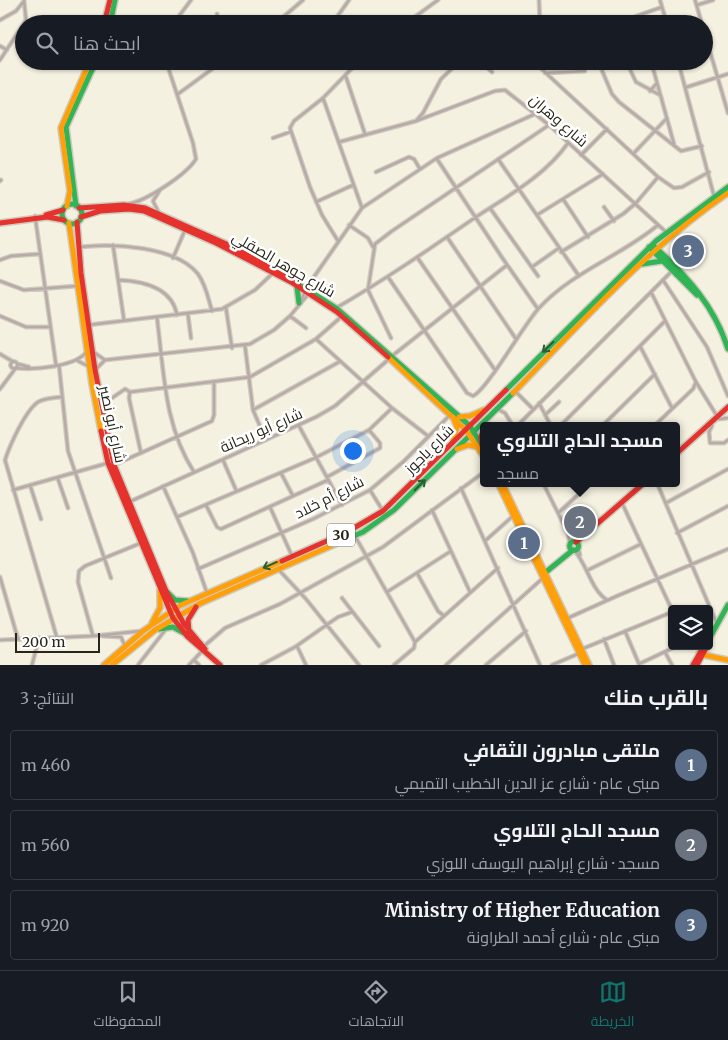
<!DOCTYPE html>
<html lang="ar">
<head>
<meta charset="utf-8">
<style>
  :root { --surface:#171b24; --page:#242831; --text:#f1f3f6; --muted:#9ea1a6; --line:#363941; --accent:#0f766e }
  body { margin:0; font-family:Merriweather,Cairo,serif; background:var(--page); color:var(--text); direction:rtl }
  .controls { position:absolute; right:15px; bottom:15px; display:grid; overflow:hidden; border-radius:5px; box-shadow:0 1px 4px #0004 }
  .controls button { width:45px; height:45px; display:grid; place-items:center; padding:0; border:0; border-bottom:1px solid var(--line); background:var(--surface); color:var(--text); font:25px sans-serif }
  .scale { position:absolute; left:15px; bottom:12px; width:85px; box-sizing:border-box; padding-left:5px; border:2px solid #282519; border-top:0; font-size:14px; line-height:18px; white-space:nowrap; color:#282519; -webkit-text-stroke:4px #fff; paint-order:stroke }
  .you { position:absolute; left:352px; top:450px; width:18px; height:18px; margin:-12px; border:4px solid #fff; border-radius:50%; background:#1a73e8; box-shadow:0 0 0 8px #1a73e833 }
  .badge { display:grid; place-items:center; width:32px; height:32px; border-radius:50%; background:var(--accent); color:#fff; font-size:16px; font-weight:700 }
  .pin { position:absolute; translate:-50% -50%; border:2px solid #fff; box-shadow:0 1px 5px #0006 }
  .popup { position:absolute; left:480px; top:422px; width:200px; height:65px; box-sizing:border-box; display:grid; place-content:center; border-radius:5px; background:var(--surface); filter:drop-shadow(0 1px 4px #0005); font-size:16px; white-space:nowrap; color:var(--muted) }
  .popup b { font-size:19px; color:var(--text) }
  .popup::after { content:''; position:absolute; left:50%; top:100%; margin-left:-10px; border:10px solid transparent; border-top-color:var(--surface) }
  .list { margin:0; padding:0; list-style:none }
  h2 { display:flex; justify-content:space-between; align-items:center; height:65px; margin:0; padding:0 20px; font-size:21px }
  h2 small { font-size:16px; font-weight:400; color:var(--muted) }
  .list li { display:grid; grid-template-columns:32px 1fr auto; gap:15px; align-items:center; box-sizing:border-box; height:70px; margin:0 10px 10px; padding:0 10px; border:1px solid var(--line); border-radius:5px }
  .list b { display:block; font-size:19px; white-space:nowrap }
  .list p { margin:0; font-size:16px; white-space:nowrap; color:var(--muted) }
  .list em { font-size:16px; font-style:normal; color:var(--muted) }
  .icon { flex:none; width:28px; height:28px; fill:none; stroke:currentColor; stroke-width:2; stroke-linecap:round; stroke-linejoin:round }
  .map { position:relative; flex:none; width:728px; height:665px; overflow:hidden; direction:ltr }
  .search { position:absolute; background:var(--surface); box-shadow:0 1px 4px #0004; left:15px; right:15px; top:15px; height:55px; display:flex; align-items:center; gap:12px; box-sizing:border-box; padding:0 18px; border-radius:28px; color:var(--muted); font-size:19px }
  .sheet { height:305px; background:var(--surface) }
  nav { display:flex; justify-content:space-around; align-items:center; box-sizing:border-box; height:70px; border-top:1px solid var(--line); background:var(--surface); font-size:14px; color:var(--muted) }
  nav a { display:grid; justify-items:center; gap:2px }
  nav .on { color:var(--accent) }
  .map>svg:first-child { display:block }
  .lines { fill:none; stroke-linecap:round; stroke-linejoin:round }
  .street-casing { stroke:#cecbbe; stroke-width:5 }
  .fast-casing { stroke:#cecbbe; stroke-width:8 }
  .slow-casing { stroke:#cecbbe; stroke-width:8 }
  .jam-casing { stroke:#cecbbe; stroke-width:8 }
  .street { stroke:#b8aaa8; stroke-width:2.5 }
  .fast { stroke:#30b455; stroke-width:5 }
  .slow { stroke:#ff9f0a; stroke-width:5 }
  .jam { stroke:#e5322d; stroke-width:5 }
  .oneway { stroke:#2b5e31 }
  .labels { text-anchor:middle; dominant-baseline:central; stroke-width:5; stroke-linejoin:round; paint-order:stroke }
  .shield { fill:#fff; stroke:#68665e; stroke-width:1 }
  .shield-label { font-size:14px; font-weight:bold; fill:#282519 }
  .street-label { font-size:15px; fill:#282519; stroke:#fff }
</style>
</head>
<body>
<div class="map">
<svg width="728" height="665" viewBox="0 0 728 665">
  <rect width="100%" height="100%" fill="#f5f1e0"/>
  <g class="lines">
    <!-- street casing -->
    <g class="street-casing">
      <path id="street" d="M539 0 540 24
        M660 0 667 24
        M695 0 702 24
        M697 5 713 0
        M217 14 218 24
        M637 16 640 24
        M0 20 16 11 24 1
        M173 24 191 0
        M275 24 303 0
        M332 24 349 0
        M405 24 438 0
        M614 24 662 7
        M704 31 728 113
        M0 46 7 50
        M0 60 26 20 24 0
        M480 61 492 72
        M533 61 658 177 674 188 682 187 709 172
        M598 61 612 94 619 102 681 151 702 146
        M626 61 636 82 660 95
        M651 61 674 144
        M678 61 714 196
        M168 65 172 61
        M545 73 585 71
        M346 77 365 134
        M687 87 728 74
        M650 91 657 83
        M178 94 223 61
        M323 98 362 208
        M416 121 495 91 505 90 549 125 666 232
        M273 138 290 132
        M339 142 416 121 423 113 441 79 460 61
        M634 153 667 118
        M581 155 607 129
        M437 159 501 256 538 309
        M498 159 579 276
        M376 172 409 157 414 159 420 169
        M0 181 1 180
        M563 199 588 237
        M316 202 353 185
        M128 204C146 201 186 175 196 159L193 143 166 61
        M604 207 614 221
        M490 208 538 276
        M159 213 153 201 160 190
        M537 215 603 174
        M35 216 56 365
        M349 225 368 238 373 247
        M447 237 516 339
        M338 241 322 215 310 187 290 128 294 121 323 98 359 61
        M113 245 124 320
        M80 247C112 243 176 246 198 274 206 285 208 298 212 311
        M561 252 623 214 636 203 658 177
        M417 257 495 370
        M173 258 185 230
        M0 260 11 256 39 254
        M532 267 559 248
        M388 277 467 393 473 396C487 390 524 324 539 308 572 272 621 256 658 225
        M118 280C143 281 172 287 177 315
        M663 280 707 347 728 396
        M0 281 24 290 77 286
        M651 292 696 382 717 416 719 419 728 418
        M298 306 309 284 362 208 437 158 535 114
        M226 308 232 348
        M336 308C383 281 428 250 473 219 506 197 545 176 568 143
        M188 315 191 338
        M0 316 26 327H50
        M290 316 306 328
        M157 318C164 371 164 426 194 472
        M88 325 222 309 255 290 273 273
        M391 338 368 290 375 244 392 231 549 125
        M316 339 392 408 428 436
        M245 346 253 410 266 440
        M640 346 672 408
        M92 351 105 360
        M0 354 12 361
        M392 356 507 265
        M78 361 88 366
        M10.5 365a3.5 3.5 0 1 1 7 0a3.5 3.5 0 1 1-7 0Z
        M18 364 29 367
        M59 365 68 451 111 578
        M16 368C33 370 77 367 87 351
        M95 370 105 360 250 344 274 330 290 316 306 297 314 278
        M0 389 15 369
        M515 391 533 409
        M539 403 551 426
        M102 405 125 389 130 392
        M497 409 505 413 513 426
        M253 410 339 362
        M545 415 559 402
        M711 422 712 426 709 432 710 443H724L728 440
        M299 426 342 505
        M517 426 672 271
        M560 426 665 321
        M602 426 655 374
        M654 426 693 389 696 382
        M141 453 129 398 130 392 250 377 316 339 341 317
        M223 460 236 490
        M403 462 417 476
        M114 465 212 421 214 415V382
        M281 473 293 496
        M327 477 380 448V443L369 430
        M58 479 68 508
        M543 483 567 531 575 541
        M657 483 717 624
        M30 485 41 519
        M163 486 193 553 207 593
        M461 488 540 665
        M13 490 108 463
        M370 490 383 511
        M129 502 316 417 335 406 389 359
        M622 503 672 610
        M666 503 728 469
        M206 505 217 527 221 529 328 480
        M270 507 292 556
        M432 510 470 592
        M558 513 591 483
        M177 517 315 458 369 430 392 408
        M568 533 570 545
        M677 533 728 506
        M355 536 415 642
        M485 541 514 515
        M578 547 580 555
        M574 550C587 564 591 590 607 600
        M198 569 313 519 370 490 403 462 450 415
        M279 570 306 599 359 665
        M588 570 641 544
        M417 573 438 611 444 616
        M0 577 18 639
        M387 592 451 551
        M342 598 379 646
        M568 618 617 596 728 549
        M625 631 639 664
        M93 636 78 582 79 571 85 566 141 543
        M102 636 121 637 125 646
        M57 638 5 460C10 445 25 411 38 402 45 398 53 398 61 397
        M604 639 614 665
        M0 640 93 636 141 631
        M297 646 306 665
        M203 647 225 628 280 604 383 547 484 472
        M582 649 672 612
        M665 652 672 665
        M194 660 199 665
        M639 664 677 646
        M32 665 39 638
        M138 665 166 629
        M189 665 203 650
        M261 665 295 647 338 617 352 612
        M394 665 414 648 415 642 498 568
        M446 665 543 578
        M486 665 526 631
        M552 665 580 653"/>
    </g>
    <!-- fast casing -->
    <g class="fast-casing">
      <path id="fast" d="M110 24 115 0
        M62 214a10 10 0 1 1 20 0a10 10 0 1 1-20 0Z
        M76 206 66 127 96 61
        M649 247 697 295
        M655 247C687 276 715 307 728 349
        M642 264 662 261
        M299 284 336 308 470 426 484 449
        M297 287 299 303
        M506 390 656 241 728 187
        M349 538 363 532 394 510 513 393
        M569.5 546a4.5 4.5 0 1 1 9 0a4.5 4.5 0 1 1-9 0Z
        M546 572 573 550
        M166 591 175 600 188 601
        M159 629 173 627 184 633
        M709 639 728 605"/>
    </g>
    <!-- slow casing -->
    <g class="slow-casing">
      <path id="slow" d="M67 206 70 191 61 128 90 61
        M69 223 92 384 101 431
        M388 357 466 430 484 457
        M513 393C581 323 647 248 728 193
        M453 417 457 427 453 441
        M459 417 470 416 484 410
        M457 449 468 445 478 447
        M498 483 585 665
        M502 483 589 665
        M152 623 160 608V590
        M699 654 728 660
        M104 665 143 631 181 605 282 561
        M112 665 155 630 201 603 349 538"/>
    </g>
    <!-- jam casing -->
    <g class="jam-casing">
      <path id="jam" d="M104 24 110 0
        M79 208 124 205 145 208 231 246 299 284
        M46 215 63 210
        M81 217 100 211 129 209 144 211 216 243 291 282 337 312 388 357
        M77 222 81 273 95 370 114 465 166 591 184 624 205 649
        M0 223 47 217 64 220
        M101 431 108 463 173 618 187 636 220 665
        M482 446 481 437 484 427
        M676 454 728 407
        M576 542 644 483
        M282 561 347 532 383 511 506 390
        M189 632 188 620 196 607
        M693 665 704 646
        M697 665 707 646"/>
    </g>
    <!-- street -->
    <use href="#street" class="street"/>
    <!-- fast -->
    <use href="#fast" class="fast"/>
    <!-- slow -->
    <use href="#slow" class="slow"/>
    <!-- jam -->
    <use href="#jam" class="jam"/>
  </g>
  <!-- one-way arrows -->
  <defs><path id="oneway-shaft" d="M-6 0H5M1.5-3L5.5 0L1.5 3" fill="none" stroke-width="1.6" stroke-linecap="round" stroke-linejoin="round" transform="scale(1.25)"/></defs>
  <g class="oneway">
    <use href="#oneway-shaft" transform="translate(548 347) rotate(136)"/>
    <use href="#oneway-shaft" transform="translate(420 485) rotate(-45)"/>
    <use href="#oneway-shaft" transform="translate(270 565) rotate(156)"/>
  </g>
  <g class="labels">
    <!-- shield labels -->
    <rect class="shield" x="327" y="523.5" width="28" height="23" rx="4"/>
    <g class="shield-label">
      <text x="341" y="535">30</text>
    </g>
    <!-- street labels -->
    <g class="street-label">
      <text transform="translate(559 120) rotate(41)">شارع وهران</text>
      <text transform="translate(284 264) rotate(30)">شارع جوهر الصقلي</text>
      <text transform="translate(113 424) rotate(78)">شارع أبو نصير</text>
      <text transform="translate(261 430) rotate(-24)">شارع أبو ريحانة</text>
      <text transform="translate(429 449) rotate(-45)">شارع ياجوز</text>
      <text transform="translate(329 497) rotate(-27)">شارع أم خلاد</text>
    </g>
  </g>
</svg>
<div class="controls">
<button><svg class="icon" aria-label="layers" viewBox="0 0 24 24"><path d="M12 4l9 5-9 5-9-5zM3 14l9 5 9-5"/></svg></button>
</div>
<div class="scale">200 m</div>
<div class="you"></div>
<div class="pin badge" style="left:524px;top:543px;background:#5c6f8a">1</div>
<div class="pin badge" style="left:580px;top:522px;background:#6b7280">2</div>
<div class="popup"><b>مسجد الحاج التلاوي</b>مسجد</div>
<div class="pin badge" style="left:688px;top:251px;background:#5c6f8a">3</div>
<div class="search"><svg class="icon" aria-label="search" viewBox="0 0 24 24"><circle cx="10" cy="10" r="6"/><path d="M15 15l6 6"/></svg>ابحث هنا</div>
</div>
<section class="sheet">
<h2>بالقرب منك<small>النتائج: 3</small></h2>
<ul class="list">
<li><span class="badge" style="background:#5c6f8a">1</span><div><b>ملتقى مبادرون الثقافي</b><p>مبنى عام · شارع عز الدين الخطيب التميمي</p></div><em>460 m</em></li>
<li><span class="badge" style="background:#6b7280">2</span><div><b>مسجد الحاج التلاوي</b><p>مسجد · شارع إبراهيم اليوسف اللوزي</p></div><em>560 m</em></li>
<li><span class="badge" style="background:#5c6f8a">3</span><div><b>Ministry of Higher Education</b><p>مبنى عام · شارع أحمد الطراونة</p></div><em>920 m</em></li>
</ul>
</section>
<nav>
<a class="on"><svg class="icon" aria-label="map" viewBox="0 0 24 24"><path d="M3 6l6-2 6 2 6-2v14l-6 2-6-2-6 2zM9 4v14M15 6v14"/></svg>الخريطة</a>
<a><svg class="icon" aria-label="directions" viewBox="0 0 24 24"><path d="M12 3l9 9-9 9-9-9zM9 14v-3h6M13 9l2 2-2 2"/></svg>الاتجاهات</a>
<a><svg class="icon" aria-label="saved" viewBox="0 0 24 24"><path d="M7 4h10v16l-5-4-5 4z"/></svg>المحفوظات</a>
</nav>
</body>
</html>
